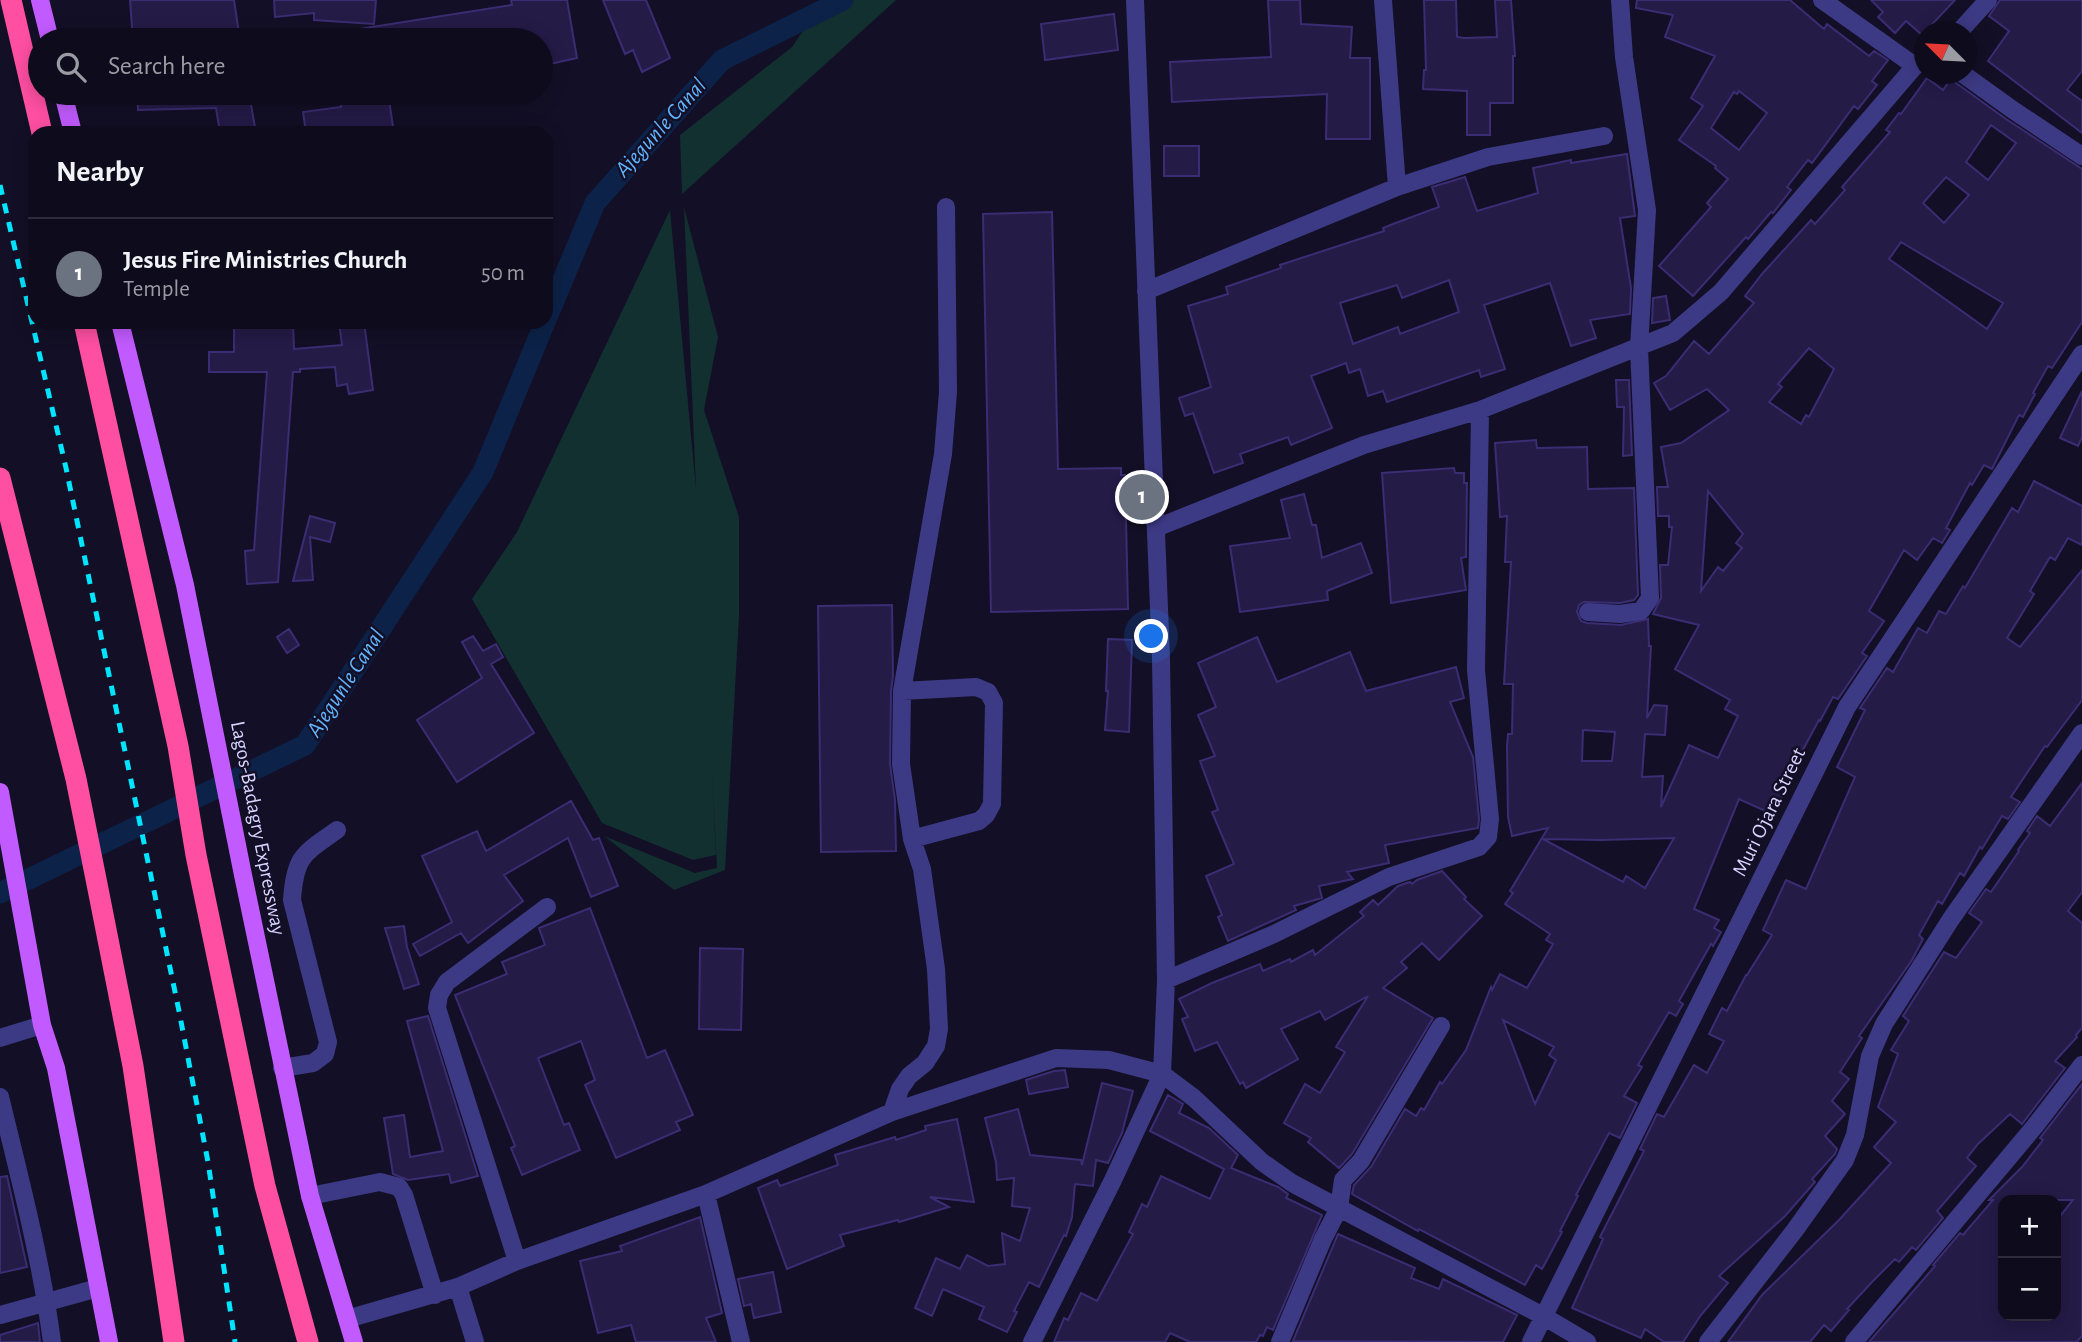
<!DOCTYPE html>
<html lang="en">
<head>
<meta charset="utf-8">
<style>
  :root { --surface:#0e0b1c; --page:#171425; --text:#f1f3f6; --muted:#9b9ba3; --line:#2e2b3b; --accent:#8c9099 }
  body { margin:0; font-family:"Alegreya Sans",sans-serif; background:var(--page); color:var(--text) }
  .controls { position:absolute; right:21px; bottom:21px; display:grid; overflow:hidden; border-radius:14px; box-shadow:0 4px 18px #0003 }
  .controls button { width:63px; height:63px; display:grid; place-items:center; padding:0; border:0; border-bottom:2px solid var(--line); background:var(--surface); color:var(--text); font:35px sans-serif }
  .compass { position:absolute; left:1914px; top:21px; width:63px; height:63px; border-radius:50%; background:var(--surface); box-shadow:0 4px 18px #0003; rotate:294deg }
  .you { position:absolute; left:1152px; top:637px; width:24px; height:24px; margin:-18px; border:5px solid #fff; border-radius:50%; background:#1a73e8; box-shadow:0 0 0 10px #1a73e833 }
  .badge { display:grid; place-items:center; width:46px; height:46px; border-radius:50%; background:var(--accent); color:#fff; font-size:23px; font-weight:700 }
  .pin { position:absolute; translate:-50% -50%; border:4px solid #fff; box-shadow:0 2px 7px #0006 }
  .list { margin:0; padding:0; list-style:none }
  h2 { display:flex; justify-content:space-between; align-items:center; height:91px; margin:0; padding:0 28px; font-size:30px }
  h2 small { font-size:23px; font-weight:400; color:var(--muted) }
  .list li { display:grid; grid-template-columns:46px 1fr auto; gap:21px; align-items:center; box-sizing:border-box; height:112px; padding:0 28px; border-top:2px solid var(--line) }
  .list b { display:block; font-size:26px; white-space:nowrap }
  .list p { margin:0; font-size:23px; white-space:nowrap; color:var(--muted) }
  .list em { font-size:23px; font-style:normal; color:var(--muted) }
  .icon { flex:none; width:38px; height:38px; fill:none; stroke:currentColor; stroke-width:2; stroke-linecap:round; stroke-linejoin:round }
  .map { position:relative; flex:none; width:2082px; height:1342px; overflow:hidden }
  .search { position:absolute; background:var(--surface); box-shadow:0 4px 18px #0003; left:28px; top:28px; width:525px; height:77px; display:flex; align-items:center; gap:18px; box-sizing:border-box; padding:0 24px; border-radius:38px; color:var(--muted); font-size:26px }
  .panel { position:absolute; background:var(--surface); box-shadow:0 4px 18px #0003; left:28px; top:126px; width:525px; height:203px; border-radius:21px }
  .map>svg:first-child { display:block }
  .green { fill:#12302f }
  .lines { fill:none; stroke-linecap:round; stroke-linejoin:round }
  .canal { stroke:#0c2248; stroke-width:21 }
  .building { fill:#241b47; stroke:#3b2d73; stroke-width:2; fill-rule:evenodd }
  .minor { stroke:#3d3a85; stroke-width:18 }
  .major { stroke:#c25bff; stroke-width:18 }
  .highway { stroke:#ff4fa3; stroke-width:21 }
  .rail { stroke:#00e5ff; stroke-width:5; stroke-dasharray:10 9; stroke-linecap:butt }
  .labels { text-anchor:middle; dominant-baseline:central; stroke-width:5; stroke-linejoin:round; paint-order:stroke }
  .street-label { font-size:21px; fill:#d9d4ff; stroke:#130f26 }
  .water-label { font-size:23px; font-style:italic; fill:#62b6ff; stroke:#130f26 }
</style>
</head>
<body>
<div class="map">
<svg width="2082" height="1342" viewBox="0 0 2082 1342">
  <rect width="100%" height="100%" fill="#130f26"/>
  <!-- green -->
  <path class="green" d="M824 0H896L682 194 680 135 792 47Z
    M684 207 718 337 704 410 739 517V616L725 870 674 890 604 836 695 873 717 868 712 769 716 855 693 860 602 823 472 599 517 532 670 210 696 489Z"/>
  <g class="lines">
    <!-- canal -->
    <path class="canal" d="M546 320 595 203 722 60 843 0
      M0 893 305 745 483 472 545 322"/>
  </g>
  <!-- building -->
  <path class="building" d="M130 0H234L240 40H133Z
    M274 0H376L374 24 314 20V13L275 17Z
    M511 0H567L577 58 541 66V40H346V31L512 5Z
    M603 0H646L670 58 642 72 633 50 625 54Z
    M1268 0H1300L1301 24 1352 27 1350 58H1370V139H1326L1327 94 1172 102 1170 62 1271 57Z
    M1424 0H1456L1457 37 1464 38 1497 37 1495 0H1511L1515 56H1513V103H1490V135H1467V91L1423 89 1424 70H1426Z
    M1637 0H1790L1824 29 1827 24 1869 56 1874 51 1888 60 1872 81 1877 85 1858 109 1854 106 1812 163 1808 160 1787 187 1791 190 1773 213 1771 212 1748 239 1746 237 1693 296 1659 266 1711 207 1707 203 1728 179 1715 168 1716 166 1679 140 1703 106 1691 98 1715 56 1665 37 1673 15 1636 8ZM1739 91 1767 113 1739 150 1711 128 1734 92 1737 94Z
    M1871 0H1955L1922 35 1906 21 1895 33 1878 17 1883 12Z
    M2000 0H2082V71L2067 90 2082 101V133L1988 61 2009 31 1989 16Z
    M1114 14 1118 50 1045 60 1041 24Z
    M1952 77 1956 83 2006 119 2082 169V322L2052 368 2048 366 2033 393 2035 394 2023 417 2019 415 1992 469 1984 465 1972 485 1970 483 1946 528 1950 530 1942 543 1933 538 1917 560 1904 550 1869 611 1884 621 1862 653 1867 656 1838 699 1833 697 1820 721 1819 720 1799 757 1774 815 1739 799 1694 909 1719 920 1714 928 1721 932 1713 946 1711 944 1679 1001 1683 1004 1676 1016 1669 1012 1638 1065 1642 1067 1624 1096 1637 1103 1620 1138 1609 1133 1576 1195 1578 1196 1560 1231 1562 1232 1542 1269 1536 1265 1525 1285 1419 1229 1418 1231 1352 1194 1354 1185 1371 1167 1405 1109 1416 1116 1421 1108 1424 1110 1440 1082 1442 1084 1466 1050 1491 987 1492 990 1500 974 1527 988 1553 944 1546 940 1550 934 1505 904 1513 893 1510 891 1548 828 1512 836 1508 817 1507 747 1508 734H1512L1513 684H1504L1511 562H1505L1507 516 1500 517 1495 443 1536 440 1537 448 1587 447 1588 489 1634 488 1638 595 1634 600 1620 603 1584 602 1579 605 1577 612 1581 621 1587 623 1621 625 1648 619 1649 646H1651L1647 718 1654 705 1667 706 1665 735 1645 734 1642 777 1663 776 1661 807 1689 745 1718 758 1738 716 1725 709 1730 700 1675 669 1699 625 1653 614 1661 598 1660 565H1668L1672 527H1669V516H1658L1657 487H1668L1661 447 1681 443 1729 410 1707 389 1670 410 1654 383 1666 376 1694 341 1709 354 1754 303 1745 296 1762 274 1811 220 1815 224 1845 190 1842 187 1890 132 1886 130 1899 113 1901 114 1927 78 1943 90ZM1991 125 2016 143 1988 180 1966 162ZM1946 177 1969 195 1944 223 1923 203ZM1901 242 2003 303 1987 329 1889 259ZM1809 348 1834 369 1809 417 1806 415 1801 424 1769 402 1782 387 1778 384ZM1708 491 1743 534 1736 543 1742 548 1723 571 1718 567 1701 591ZM1583 730 1615 732 1612 761H1582ZM1674 838 1645 888 1626 876 1623 882 1543 839 1601 840ZM1503 1020 1554 1047 1549 1055 1556 1060 1535 1104Z
    M137 93H249L256 133H220L216 108 138 110Z
    M339 93H388L394 133H306L303 112 341 107Z
    M1164 146H1199V176H1164Z
    M1627 154 1635 216 1620 218 1631 288 1630 314 1590 320 1596 338 1571 346 1550 283 1484 305 1505 369 1481 377 1479 370 1387 402 1383 391 1368 396 1360 369 1349 373 1346 363 1311 376 1332 428 1291 445 1288 437 1240 454 1243 463 1214 473 1193 413 1185 416 1179 398 1211 387 1188 306 1228 294 1226 287 1281 268 1280 265 1384 231 1383 228 1393 224 1439 207 1432 187 1465 177 1477 211 1538 193 1533 168 1571 160V163ZM1449 280 1459 312 1400 334 1398 327 1353 344 1340 303 1397 285 1402 298Z
    M1052 212 1058 469 1121 468V475H1125L1128 609 991 612 983 214Z
    M1666 296 1670 320 1652 323 1653 298Z
    M234 322H293L294 349 342 345 339 322H364L373 390 349 394 347 384 337 386 335 367 300 369V372H293L278 582 247 584 245 551 254 550 267 372H209V352H234Z
    M1616 380H1629L1632 455 1623 456 1624 407H1617Z
    M2082 391V437L2078 446 2060 438Z
    M1454 468 1455 473H1464V483H1467L1466 557 1461 558 1466 590 1391 603 1382 473Z
    M2034 481 2082 506V545L2068 538 2055 560 2050 557 2030 591 2034 594 2007 638 2020 647 2082 570V700L2047 747 2045 746 2011 797 2020 802 2008 819 2002 816 1982 849 1980 847 1964 876 1960 873 1942 904 1938 901 1919 935 1923 939 1912 960 1859 1036 1862 1038 1840 1072 1849 1079 1832 1101 1845 1114 1825 1136 1837 1149 1835 1154 1812 1179 1815 1182 1785 1216 1719 1276 1728 1283 1701 1315 1683 1342H1664L1645 1329 1641 1338 1572 1308 1603 1239 1600 1237 1644 1151 1640 1149 1657 1114 1664 1117 1694 1065 1707 1073 1724 1041 1709 1034 1722 1008 1727 1011 1746 975H1747L1772 935 1763 930 1786 880 1806 889 1855 777 1837 767 1865 710 1860 708 1887 668 1893 672 1918 628 1927 633 1939 611 1946 614 1963 586 1965 588 2012 508 2018 512Z
    M1304 494 1312 525H1316L1322 558 1361 543 1372 573 1327 591 1328 600 1240 612 1230 546 1290 538 1281 500Z
    M310 516 335 523 330 542 310 537 313 580 293 581Z
    M892 605 893 676 891 691 890 764 895 800 896 851 821 852 818 606Z
    M289 629 299 645 287 653 277 637Z
    M473 636 483 651 496 644 503 657 491 664 534 733 457 782 417 720 482 678 462 642Z
    M1257 637 1277 682 1350 652 1366 691 1456 667 1464 698 1450 702 1473 757 1479 819 1478 828 1385 845 1389 863 1347 872 1353 879 1319 886 1322 898 1294 906 1296 910 1228 941 1218 917 1222 915 1206 876 1234 864 1212 812 1218 810 1200 761 1215 756 1198 715 1216 707 1198 663Z
    M1108 639 1132 640 1129 732 1105 730 1108 691H1106Z
    M2082 783V892L2068 911 2082 923V1028L2076 1035 2077 1037 2055 1061 2065 1068 2022 1124 2010 1114 1978 1144 1967 1158 1976 1166 1937 1211 1943 1218 1916 1250 1912 1247 1899 1262 1895 1259 1872 1282 1847 1309 1849 1310 1831 1331 1824 1325 1810 1342H1728L1762 1295 1839 1220 1891 1163 1874 1147 1896 1122 1878 1107 1898 1054 1891 1050 1909 1021 1903 1016 1944 952 1956 958 1982 922 1969 913 1986 889 1991 892 2019 851 2018 850 2030 833 2027 831 2037 816 2050 826Z
    M571 801 593 840 599 838 618 886 591 897 568 838 504 875 523 901 468 943 461 933 420 956 413 944 452 922 422 856 477 831 486 851Z
    M1442 871 1466 897 1464 899 1482 916 1439 960 1422 943 1401 962 1407 968 1383 988 1433 1018 1352 1154 1339 1168 1308 1142 1311 1138 1284 1123 1305 1084 1320 1093 1345 1052 1336 1047 1368 996 1325 1020 1320 1011 1281 1029 1298 1059 1246 1088 1243 1082 1240 1084 1217 1042 1195 1051 1182 1019 1188 1017 1179 999 1212 983 1260 964 1263 971 1290 959 1291 962 1313 950 1315 955 1364 916 1360 912 1373 900 1378 905 1398 886 1410 882 1412 884 1417 880Z
    M590 908 647 1058 665 1050 693 1115 676 1122 680 1130 616 1158 585 1085 595 1080 581 1041 538 1058 564 1125 569 1123 580 1150 522 1175 511 1148 515 1146 455 995 507 974 502 962 545 945 539 928Z
    M404 926 407 947 419 984 404 989 385 928Z
    M700 948 743 949 741 1030 699 1029Z
    M428 1016 478 1176 451 1183 449 1174 408 1180 393 1174 384 1118 404 1115 410 1157 443 1151 407 1021Z
    M1065 1070 1068 1087 1029 1094 1026 1080 1054 1071Z
    M1102 1083 1133 1091 1122 1133 1108 1163 1096 1160 1093 1186 1075 1184 1072 1217 1066 1236 1064 1235 1039 1287 1029 1282 1014 1311 1017 1312 1007 1332 979 1319 984 1307 943 1289 932 1316 915 1308 936 1258 960 1269 967 1255 988 1266 1005 1264 1002 1233 1020 1241 1030 1208 1012 1206 1014 1178 997 1180 996 1162 985 1118 1018 1109 1030 1155 1081 1160 1082 1165Z
    M2082 1084V1336L2077 1342H1869L1935 1266 1933 1265 1960 1233 1963 1235 1993 1200H1989L2022 1167 2043 1140 2040 1138ZM2003 1200H2073L2056 1221V1316H2003Z
    M1168 1095 1183 1104 1179 1113 1209 1128 1238 1155 1231 1168 1278 1187 1288 1194 1286 1198 1322 1215 1273 1330 1267 1327 1263 1336 1260 1335 1256 1342H1190L1170 1333 1165 1342H1054L1064 1318 1068 1320 1081 1293 1097 1301 1133 1234 1129 1232 1142 1204 1147 1207 1161 1176 1210 1199 1224 1169 1150 1131Z
    M957 1119 974 1202 930 1197 949 1207 899 1222 898 1220 840 1235 844 1246 787 1269 758 1188 777 1180 780 1186 838 1165 835 1155 895 1137 896 1140 926 1130 925 1126Z
    M7 1176 27 1267 0 1273V1177Z
    M700 1217 722 1313 706 1318 716 1342H636L631 1325 598 1333 580 1261 622 1251 620 1246Z
    M1338 1234 1415 1268 1411 1278 1439 1289 1443 1279 1517 1315 1503 1342 1293 1341Z
    M773 1272 781 1312 754 1318 751 1304 744 1306 738 1279Z
    M38 1323 40 1342H0V1335Z"/>
  <g class="lines">
    <!-- minor -->
    <path class="minor" d="M1383 0 1397 187
      M1822 0 1915 66
      M1959 32 1988 0
      M1963 74 2013 110 2082 156
      M1146 291 1397 187 1488 157 1604 136
      M1156 528 1364 445 1480 410 1673 333 1721 292 1915 66 1924 62
      M1588 612 1620 614 1641 611 1650 598 1639 348 1647 210 1624 57 1620 0
      M902 691 976 687 988 692 994 703 992 804 986 815 979 821 912 839
      M1166 980 1274 934 1389 877 1479 847 1488 837 1490 819 1476 670 1480 410
      M0 1038 42 1025
      M282 1068 313 1063 325 1054 328 1042 292 900C295 856 303 854 337 830
      M0 1097C20 1179 41 1259 52 1342
      M892 1112 900 1089 909 1076 925 1063 936 1046 939 1029 936 969 922 869 912 839 901 764 902 691 943 454 948 392 946 207
      M706 1194 741 1342
      M310 1196 380 1182 399 1187 404 1195 435 1295
      M517 1261 437 1008 439 995 447 982 547 907
      M458 1287 475 1342
      M0 1315 98 1288
      M347 1319 458 1287 517 1261 706 1194 892 1112 1056 1058 1109 1060 1162 1074 1194 1098 1262 1162 1292 1183 1543 1316 1587 1342
      M1032 1342 1113 1180 1162 1074 1166 980 1161 659 1135 0
      M1280 1342 1323 1239 1339 1208 1343 1180 1361 1161 1441 1026
      M1531 1342 1847 707 2082 354
      M1708 1342 1795 1230 1845 1160 1855 1135 1870 1056 1884 1024 1951 919 2082 733
      M1854 1342 2035 1126 2082 1065"/>
    <!-- major -->
    <path class="major" d="M40 0 50 40
      M63 93 73 133
      M120 322 185 585 243 875 310 1196 354 1342
      M0 792 42 1025 56 1068 109 1342"/>
    <!-- highway -->
    <path class="highway" d="M11 0 42 133
      M84 322 178 746 196 855 265 1186 308 1342
      M0 478 76 779 97 884 133 1066 174 1342"/>
    <!-- rail -->
    <path class="rail" d="M0 185 66 468 179 1011 208 1162 235 1342"/>
  </g>
  <g class="labels">
    <!-- street labels -->
    <g class="street-label">
      <text transform="translate(1769 812) rotate(-64)">Muri Ojara Street</text>
      <text transform="translate(258 828) rotate(79)">Lagos-Badagry Expressway</text>
    </g>
    <!-- water labels -->
    <g class="water-label">
      <text transform="translate(661 128) rotate(-48)">Ajegunle Canal</text>
      <text transform="translate(346 683) rotate(-57)">Ajegunle Canal</text>
    </g>
  </g>
</svg>
<div class="controls">
<button>+</button>
<button>−</button>
</div>
<svg class="compass" viewBox="-18 -18 36 36"><path d="M0-13l5 13h-10z" fill="#e53935"/><path d="M0 13l5-13h-10z" fill="#9b9ba3"/></svg>
<div class="you"></div>
<div class="pin badge" style="left:1142px;top:497px;background:#6b7280">1</div>
<div class="search"><svg class="icon" aria-label="search" viewBox="0 0 24 24"><circle cx="10" cy="10" r="6"/><path d="M15 15l6 6"/></svg>Search here</div>
<section class="panel">
<h2>Nearby<small></small></h2>
<ul class="list">
<li><span class="badge" style="background:#6b7280">1</span><div><b>Jesus Fire Ministries Church</b><p>Temple</p></div><em>50 m</em></li>
</ul>
</section>
</div>
</body>
</html>
